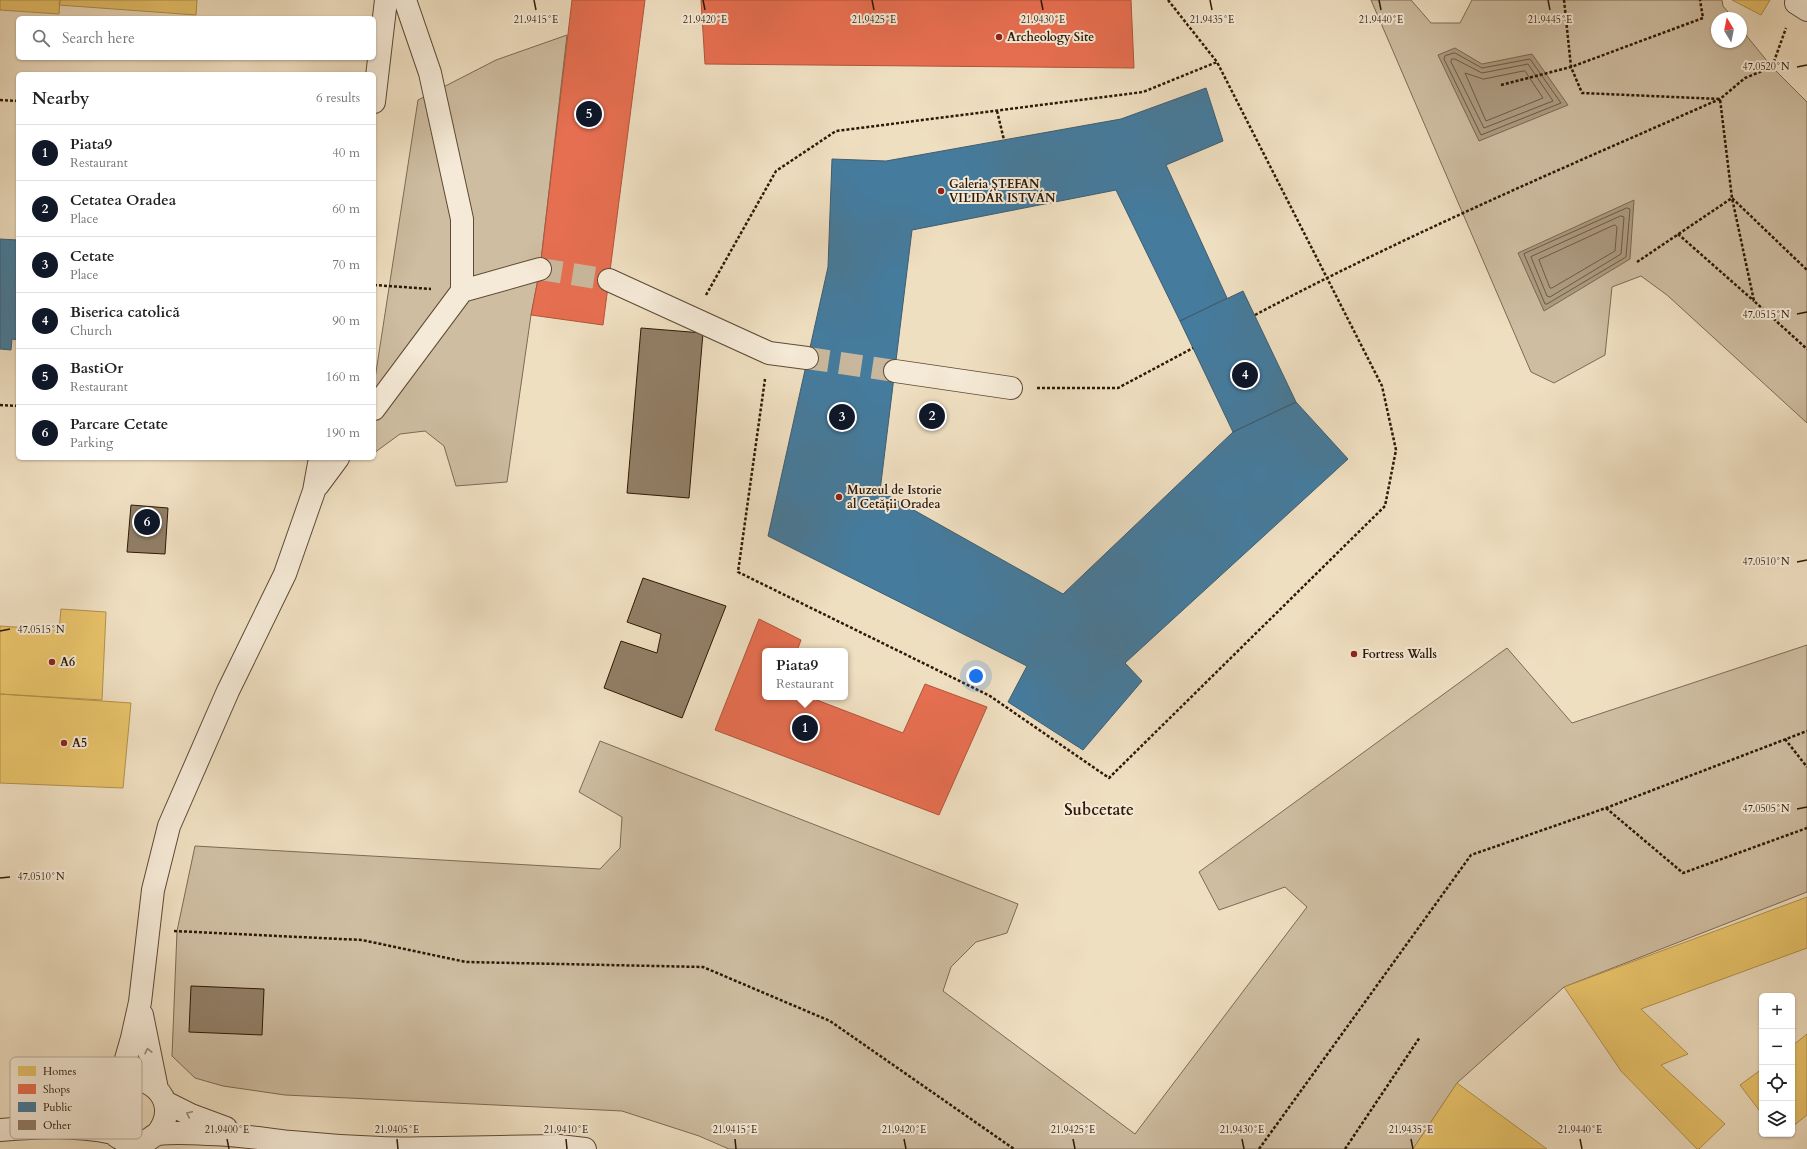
<!DOCTYPE html>
<html lang="en">
<head>
<meta charset="utf-8">
<style>
  :root { --surface:#fff; --page:#f6f6f6; --text:#222; --muted:#767676; --line:#e0e0e0; --accent:#111827 }
  body { margin:0; font-family:Cardo,serif; background:var(--page); color:var(--text) }
  .controls { position:absolute; right:12px; bottom:12px; display:grid; overflow:hidden; border-radius:6px; box-shadow:0 1px 3px #0004 }
  .controls button { width:36px; height:36px; display:grid; place-items:center; padding:0; border:0; border-bottom:1px solid var(--line); background:var(--surface); color:var(--text); font:20px sans-serif }
  .compass { position:absolute; left:1711px; top:12px; width:36px; height:36px; border-radius:50%; background:var(--surface); box-shadow:0 1px 3px #0004; rotate:350deg }
  .you { position:absolute; left:976px; top:676px; width:14px; height:14px; margin:-10px; border:3px solid #fff; border-radius:50%; background:#1a73e8; box-shadow:0 0 0 6px #1a73e833 }
  .badge { display:grid; place-items:center; width:26px; height:26px; border-radius:50%; background:var(--accent); color:#fff; font-size:13px; font-weight:700 }
  .pin { position:absolute; translate:-50% -50%; border:2px solid #fff; box-shadow:0 1px 4px #0006 }
  .popup { position:absolute; left:762px; top:648px; width:86px; height:52px; box-sizing:border-box; display:grid; place-content:center; border-radius:6px; background:var(--surface); filter:drop-shadow(0 1px 3px #0005); font-size:13px; white-space:nowrap; color:var(--muted) }
  .popup b { font-size:15px; color:var(--text) }
  .popup::after { content:''; position:absolute; left:50%; top:100%; margin-left:-8px; border:8px solid transparent; border-top-color:var(--surface) }
  .list { margin:0; padding:0; list-style:none }
  h2 { display:flex; justify-content:space-between; align-items:center; height:52px; margin:0; padding:0 16px; font-size:17px }
  h2 small { font-size:13px; font-weight:400; color:var(--muted) }
  .list li { display:grid; grid-template-columns:26px 1fr auto; gap:12px; align-items:center; box-sizing:border-box; height:56px; padding:0 16px; border-top:1px solid var(--line) }
  .list b { display:block; font-size:15px; white-space:nowrap }
  .list p { margin:0; font-size:13px; white-space:nowrap; color:var(--muted) }
  .list em { font-size:13px; font-style:normal; color:var(--muted) }
  .icon { flex:none; width:22px; height:22px; fill:none; stroke:currentColor; stroke-width:2; stroke-linecap:round; stroke-linejoin:round }
  .map { position:relative; flex:none; width:1807px; height:1149px; overflow:hidden }
  .search { position:absolute; background:var(--surface); box-shadow:0 1px 3px #0004; left:16px; top:16px; width:360px; height:44px; display:flex; align-items:center; gap:10px; box-sizing:border-box; padding:0 14px; border-radius:6px; color:var(--muted); font-size:15px }
  .panel { position:absolute; background:var(--surface); box-shadow:0 1px 3px #0004; left:16px; top:72px; width:360px; height:388px; border-radius:6px }
  .map>svg:first-child { display:block }
  .green { fill:#cebda1; stroke:#7e6a54 }
  .water { fill:#ad9b81; stroke:#7a6750 }
  .homes { fill:#e9c46a; stroke:#b1904c }
  .shops { fill:#e76f51; stroke:#b0553a }
  .public { fill:#457b9d; stroke:#3e5d70 }
  .lines { fill:none; stroke-linecap:round; stroke-linejoin:round }
  .shore { stroke:#6e5a44; stroke-width:1 }
  .building { fill:#927f67; stroke:#2e1806 }
  .minor-tunnel { stroke:#c8b79c; stroke-width:22; stroke-dasharray:22 11; stroke-linecap:butt }
  .minor-casing { stroke:#5e4a35; stroke-width:24 }
  .path { stroke:#2e1806; stroke-width:2.5; stroke-dasharray:3 2; stroke-linecap:butt }
  .minor { stroke:#f5ead7; stroke-width:22 }
  .oneway { stroke:#9b8c79 }
  .ticks { fill:none; stroke:#2e1806; stroke-width:1.5 }
  .poi-dot { fill:#8f2418; stroke:#f5ead7; stroke-width:1.5 }
  .labels { text-anchor:middle; dominant-baseline:central; stroke-width:4; stroke-linejoin:round; paint-order:stroke }
  .poi-label { font-size:12px; font-weight:bold; fill:#2e1806; stroke:#f5ead7; text-anchor:start }
  .district-label { font-size:16px; font-weight:bold; fill:#2e1806; stroke:#f5ead7 }
  .key { fill:#f5ead7; stroke:#b9ab98; stroke-width:1 }
  .key-label { font-size:11px; fill:#2e1806 }
  .ticks-label { font-size:10px; text-anchor:middle; fill:#2e1806; stroke:#f5ead7; stroke-width:4; stroke-linejoin:round; paint-order:stroke }
</style>
</head>
<body>
<div class="map">
<svg width="1807" height="1149" viewBox="0 0 1807 1149">
  <rect width="100%" height="100%" fill="#efdfc1"/>
  <filter id="stains"><feTurbulence type="fractalNoise" baseFrequency=".005" numOctaves="4"/><feColorMatrix values="0 0 0 0 .2 0 0 0 0 .09 0 0 0 0 .02 0 0 0 .5 -.17"/></filter>
  <radialGradient id="worn" r=".72"><stop offset=".6" stop-color="#630" stop-opacity="0"/><stop offset="1" stop-color="#630" stop-opacity=".3"/></radialGradient>
  <!-- green -->
  <path class="green" d="M1371 0H1411L1431 23H1460L1472 0H1722L1723 6 1733 18H1717V42H1741V29L1772 67 1807 102V423L1667 295 1641 276 1612 287 1605 355 1554 383 1531 372Z
    M567 35 540 269 531 315 507 482 456 486 444 446 425 431 400 434 374 453V385L418 100 496 60Z
    M1807 645V892L1564 987 1457 1083 1413 1149H729L699 1136 622 1111 285 1095 223 1086 195 1078 172 1056 177 931 195 846 600 869 620 848 622 817 579 792 600 741 1018 904 1007 933 976 942 951 967 943 991 1135 1134 1307 907 1285 887 1219 910 1199 872 1507 648 1572 723Z"/>
  <!-- water -->
  <path class="water" d="M1455 48 1482 64 1532 54 1568 105 1479 141 1438 55Z
    M1634 200 1630 259 1544 311 1518 253Z"/>
  <!-- homes -->
  <path class="homes" d="M0 0H60L59 14 0 10Z
    M60 0H197L196 15 59 5Z
    M1732 0H1770L1761 15Z
    M61 609 106 612 102 700 0 694V626L59 630Z
    M0 694 131 703 123 788 0 783Z
    M1807 897V948L1641 1009 1688 1054 1661 1065 1725 1124 1699 1149H1697L1621 1071 1564 987Z
    M1807 1034V1115L1792 1127V1046Z
    M1762 1069V1114L1740 1085Z
    M1457 1083 1547 1149H1413Z"/>
  <!-- shops -->
  <path class="shops" d="M572 0H645L603 325 531 315 540 269Z
    M701 0H1131L1134 68 705 64Z
    M759 619 801 640 797 651H765V697H809L903 733 925 684 987 707 939 815 715 730Z"/>
  <!-- public -->
  <path class="public" d="M1206 88 1223 141 1166 165 1227 298 1180 321 1116 190 912 230 880 491 1063 594 1233 432 1296 402 1348 459 1125 663 1142 681 1083 750 1008 702 1027 666 768 536 828 267 832 159 886 161 1121 119Z
    M0 239 18 240V340L12 339 11 350 0 349Z
    M1243 291 1296 402 1233 432 1180 321Z"/>
  <g class="lines">
    <!-- shore -->
    <path class="shore" d="M1455 53 1482 68 1530 59 1561 103 1481 135 1444 59 1445 56Z
      M1452 59H1455L1482 73 1528 64 1553 101 1484 128 1451 62Z
      M1525 71 1543 98 1486 121 1465 73 1483 79Z
      M1627 208 1630 209 1626 257 1547 304H1545L1524 254Z
      M1621 216 1624 217 1621 254 1550 297 1547 296 1531 257Z
      M1615 225 1617 227 1615 251 1552 288H1550L1539 260Z"/>
  </g>
  <!-- building -->
  <path class="building" d="M641 328 703 333 689 498 627 493Z
    M131 505 168 508 165 554 127 552Z
    M643 578 726 606 682 718 604 688 621 641 657 653 661 634 627 622Z
    M191 986 264 989 262 1035 189 1032Z"/>
  <g class="lines">
    <!-- minor-tunnel -->
    <path class="minor-tunnel" d="M540 269 609 280
      M807 358 895 371"/>
    <!-- minor casing -->
    <g class="minor-casing">
      <path id="minor" d="M405 0 430 73 462 219V291
        M1798 0 1796 3 1807 10
        M374 102 386 0
        M609 280 769 353 807 358
        M895 371 1011 388
        M374 409 462 291 540 269
        M318 485 338 458
        M142 1015 157 1089
        M113 1090 124 1066 132 1038 140 1002 153 890 169 826 228 691 285 574 314 491 320 458
        M165 1102 191 1115 226 1128
        M46 1121 108 1098
        M0 1130C38 1127 75 1125 113 1133
        M157 1134C186 1098 138 1062 113 1090 99 1105 103 1130 121 1139 130 1143 139 1143 148 1140 151 1138 154 1135 158 1134 174 1132 191 1133 207 1134 235 1134 263 1139 291 1142 321 1145 351 1147 381 1148 401 1149 422 1148 442 1148 481 1147 520 1147 559 1146L585 1149"/>
    </g>
    <!-- path -->
    <path class="path" d="M1168 0 1217 62
      M1564 0 1571 67 1582 93 1720 99 1732 198 1754 301 1807 349
      M1501 85 1571 67 1703 18 1700 0
      M0 100 18 101
      M997 111 1004 140
      M1678 234 1754 301
      M1637 262 1732 198 1807 270
      M374 285 431 289
      M706 295 776 171 836 131 1143 92 1217 62 1382 386 1396 450 1385 506 1109 778 990 696 738 572 765 379
      M1255 315C1406 235 1563 168 1720 99L1745 78 1772 67 1786 28
      M1037 388H1118L1193 348
      M0 405 18 406
      M1785 739 1807 767
      M1606 808 1683 873 1807 828
      M174 931 362 940 466 962 703 967 830 1021 1014 1149
      M1259 1149 1471 855 1606 808 1807 731
      M1345 1149 1420 1037"/>
    <!-- minor -->
    <use href="#minor" class="minor"/>
  </g>
  <!-- one-way arrows -->
  <defs><path id="oneway-chevron" d="M-2-3.5L2.5 0L-2 3.5" fill="none" stroke-width="1.6" stroke-linecap="round" stroke-linejoin="round"/></defs>
  <g class="oneway">
    <use href="#oneway-chevron" transform="translate(148 1051) rotate(-102)"/>
    <use href="#oneway-chevron" transform="translate(189 1114) rotate(-155)"/>
  </g>
  <!-- ticks -->
  <path class="ticks" d="M534 0 536 10M703 0 705 10M872 0 874 10M1041 0 1043 10M1210 0 1212 10M1379 0 1381 10M1548 0 1550 10M1797 67 1807 65M1797 314 1807 312M1797 562 1807 560M0 631 10 629M1797 809 1807 807M0 878 10 877M227 1139 229 1149M397 1139 398 1149M566 1139 567 1149M735 1139 736 1149M904 1139 906 1149M1073 1139 1075 1149M1242 1139 1244 1149M1411 1139 1413 1149M1580 1139 1582 1149"/>
  <!-- markers -->
  <g class="poi-dot">
    <circle cx="999" cy="37" r="4"/>
    <circle cx="941" cy="191" r="4"/>
    <circle cx="839" cy="497" r="4"/>
    <circle cx="1354" cy="654" r="4"/>
    <circle cx="52" cy="662" r="4"/>
    <circle cx="64" cy="743" r="4"/>
  </g>
  <g class="labels">
    <!-- poi labels -->
    <g class="poi-label">
      <text x="1007" y="37">Archeology Site</text>
      <text x="949" y="184">Galeria ȘTEFAN<tspan x="949" dy="14">VILIDÁR ISTVÁN</tspan></text>
      <text x="847" y="490">Muzeul de Istorie<tspan x="847" dy="14">al Cetății Oradea</tspan></text>
      <text x="1362" y="654">Fortress Walls</text>
      <text x="60" y="662">A6</text>
      <text x="72" y="743">A5</text>
    </g>
    <!-- district labels -->
    <g class="district-label">
      <text x="1099" y="810">Subcetate</text>
    </g>
  </g>
  <!-- legend -->
  <rect x="10" y="1057" width="132" height="82" rx="6" class="key"/>
  <rect x="18" y="1066" width="18" height="10" fill="#e9c46a"/>
  <rect x="18" y="1084" width="18" height="10" fill="#e76f51"/>
  <rect x="18" y="1102" width="18" height="10" fill="#457b9d"/>
  <rect x="18" y="1120" width="18" height="10" fill="#927f67"/>
  <g class="key-label">
    <text x="43" y="1075">Homes</text>
    <text x="43" y="1093">Shops</text>
    <text x="43" y="1111">Public</text>
    <text x="43" y="1129">Other</text>
  </g>
  <g class="ticks-label">
    <text x="536" y="23">21.9415°E</text>
    <text x="705" y="23">21.9420°E</text>
    <text x="874" y="23">21.9425°E</text>
    <text x="1043" y="23">21.9430°E</text>
    <text x="1212" y="23">21.9435°E</text>
    <text x="1381" y="23">21.9440°E</text>
    <text x="1550" y="23">21.9445°E</text>
    <text x="1766" y="70">47.0520°N</text>
    <text x="1766" y="318">47.0515°N</text>
    <text x="1766" y="565">47.0510°N</text>
    <text x="41" y="633">47.0515°N</text>
    <text x="1766" y="812">47.0505°N</text>
    <text x="41" y="880">47.0510°N</text>
    <text x="227" y="1133">21.9400°E</text>
    <text x="397" y="1133">21.9405°E</text>
    <text x="566" y="1133">21.9410°E</text>
    <text x="735" y="1133">21.9415°E</text>
    <text x="904" y="1133">21.9420°E</text>
    <text x="1073" y="1133">21.9425°E</text>
    <text x="1242" y="1133">21.9430°E</text>
    <text x="1411" y="1133">21.9435°E</text>
    <text x="1580" y="1133">21.9440°E</text>
  </g>
  <rect width="100%" height="100%" filter="url(#stains)"/>
  <rect width="100%" height="100%" fill="url(#worn)"/>
</svg>
<div class="controls">
<button>+</button>
<button>−</button>
<button><svg class="icon" aria-label="locate" viewBox="0 0 24 24"><circle cx="12" cy="12" r="6"/><path d="M12 2v4M12 18v4M2 12h4M18 12h4"/></svg></button>
<button><svg class="icon" aria-label="layers" viewBox="0 0 24 24"><path d="M12 4l9 5-9 5-9-5zM3 14l9 5 9-5"/></svg></button>
</div>
<svg class="compass" viewBox="-18 -18 36 36"><path d="M0-13l5 13h-10z" fill="#e53935"/><path d="M0 13l5-13h-10z" fill="#767676"/></svg>
<div class="you"></div>
<div class="pin badge" style="left:805px;top:728px">1</div>
<div class="popup"><b>Piata9</b>Restaurant</div>
<div class="pin badge" style="left:932px;top:416px">2</div>
<div class="pin badge" style="left:842px;top:417px">3</div>
<div class="pin badge" style="left:1245px;top:375px">4</div>
<div class="pin badge" style="left:589px;top:114px">5</div>
<div class="pin badge" style="left:147px;top:522px">6</div>
<div class="search"><svg class="icon" aria-label="search" viewBox="0 0 24 24"><circle cx="10" cy="10" r="6"/><path d="M15 15l6 6"/></svg>Search here</div>
<section class="panel">
<h2>Nearby<small>6 results</small></h2>
<ul class="list">
<li><span class="badge">1</span><div><b>Piata9</b><p>Restaurant</p></div><em>40 m</em></li>
<li><span class="badge">2</span><div><b>Cetatea Oradea</b><p>Place</p></div><em>60 m</em></li>
<li><span class="badge">3</span><div><b>Cetate</b><p>Place</p></div><em>70 m</em></li>
<li><span class="badge">4</span><div><b>Biserica catolică</b><p>Church</p></div><em>90 m</em></li>
<li><span class="badge">5</span><div><b>BastiOr</b><p>Restaurant</p></div><em>160 m</em></li>
<li><span class="badge">6</span><div><b>Parcare Cetate</b><p>Parking</p></div><em>190 m</em></li>
</ul>
</section>
</div>
</body>
</html>
